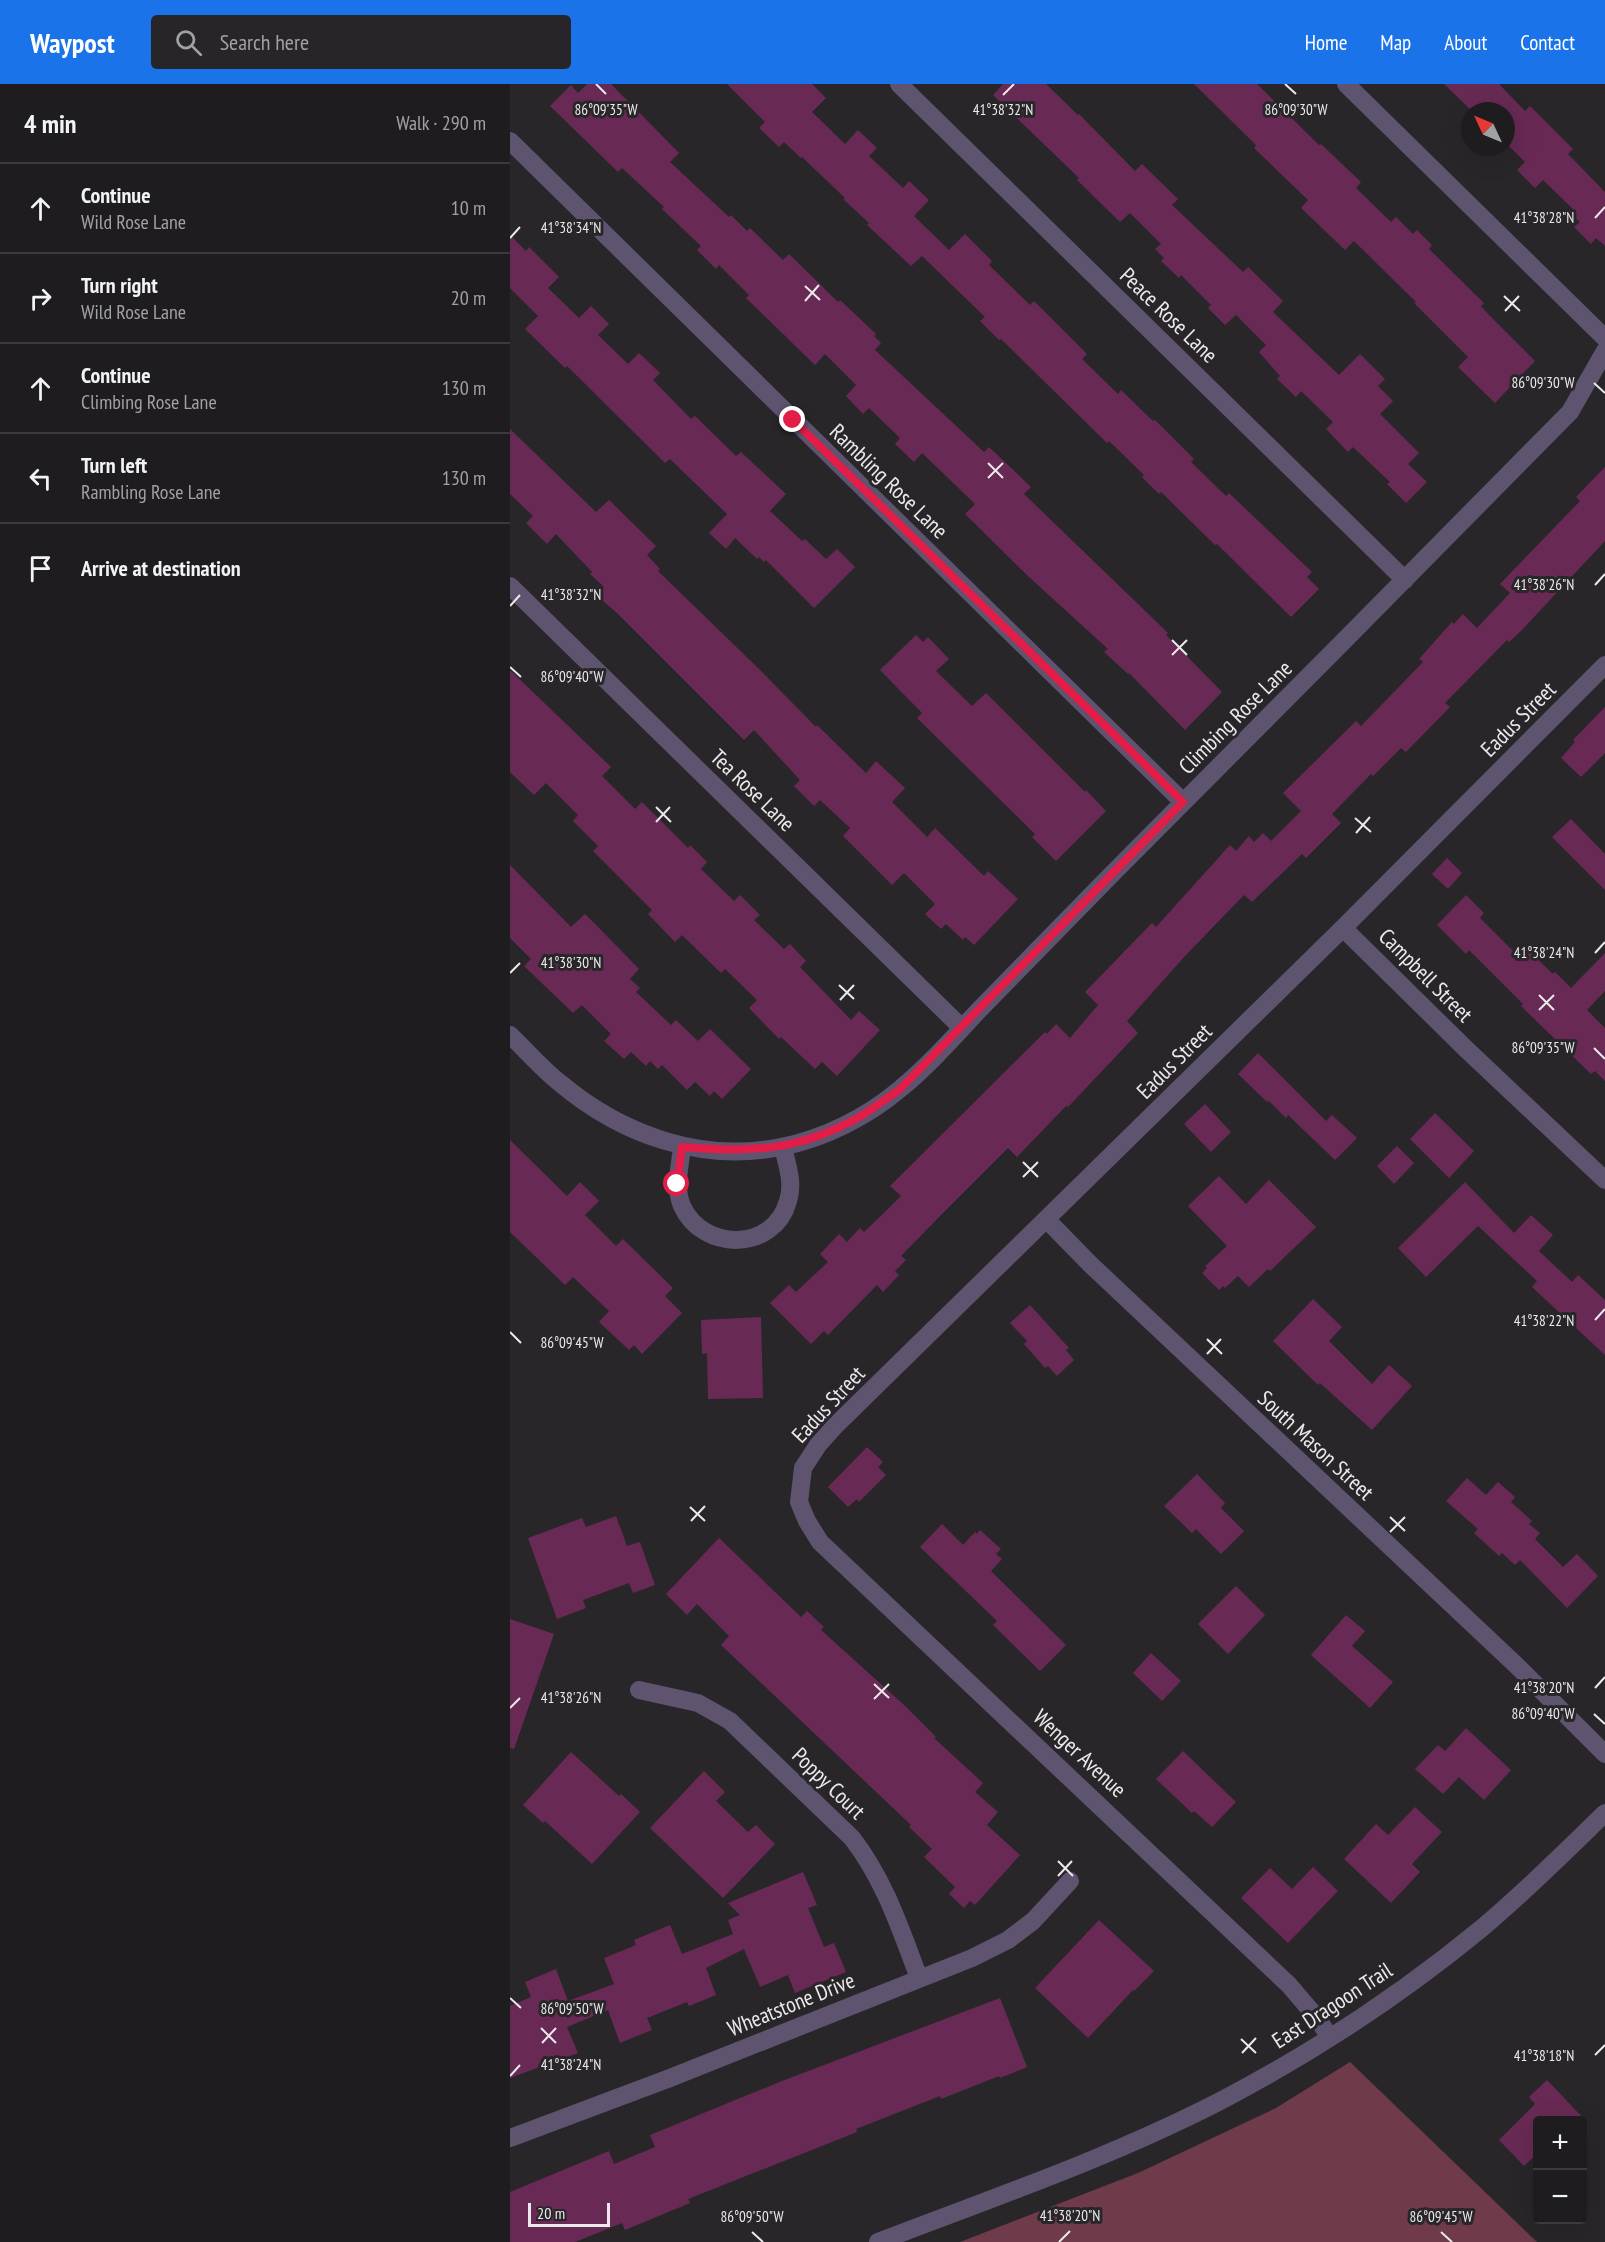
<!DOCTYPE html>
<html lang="en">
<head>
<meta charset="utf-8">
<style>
  :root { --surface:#1f1c20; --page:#272529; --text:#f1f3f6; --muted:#a1a1a5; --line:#3c3a3e; --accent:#1a73e8 }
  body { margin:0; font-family:"PT Sans Narrow",sans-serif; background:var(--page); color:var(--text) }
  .controls { position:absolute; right:18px; bottom:18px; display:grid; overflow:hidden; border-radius:6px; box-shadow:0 6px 24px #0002 }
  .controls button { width:54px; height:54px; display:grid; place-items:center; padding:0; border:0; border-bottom:2px solid var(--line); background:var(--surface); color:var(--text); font:30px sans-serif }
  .compass { position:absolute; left:951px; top:18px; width:54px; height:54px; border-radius:50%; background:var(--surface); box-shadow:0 6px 24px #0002; rotate:314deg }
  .scale { position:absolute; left:18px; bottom:15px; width:82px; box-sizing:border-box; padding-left:6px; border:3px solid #ebe9eb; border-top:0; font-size:16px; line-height:21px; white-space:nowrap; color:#ebe9eb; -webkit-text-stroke:4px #29262a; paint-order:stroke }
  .stop { position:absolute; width:18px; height:18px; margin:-14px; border:4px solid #e11d48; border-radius:50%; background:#fff }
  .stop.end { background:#e11d48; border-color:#fff; box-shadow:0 2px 6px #0008 }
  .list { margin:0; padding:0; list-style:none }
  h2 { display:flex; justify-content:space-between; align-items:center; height:78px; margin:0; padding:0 24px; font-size:26px }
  h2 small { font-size:20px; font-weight:400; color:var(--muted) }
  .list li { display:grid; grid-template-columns:39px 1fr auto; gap:18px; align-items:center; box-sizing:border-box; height:90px; padding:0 24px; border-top:2px solid var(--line) }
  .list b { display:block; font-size:22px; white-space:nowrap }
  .list p { margin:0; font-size:20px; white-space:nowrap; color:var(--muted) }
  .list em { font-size:20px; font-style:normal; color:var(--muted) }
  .icon { flex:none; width:33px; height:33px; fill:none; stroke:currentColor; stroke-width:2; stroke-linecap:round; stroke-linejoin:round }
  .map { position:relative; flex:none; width:1095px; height:2158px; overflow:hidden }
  header { display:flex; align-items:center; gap:36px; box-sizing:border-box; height:84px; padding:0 30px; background:var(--accent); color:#fff }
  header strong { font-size:28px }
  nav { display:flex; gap:33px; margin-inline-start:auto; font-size:21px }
  .search { width:420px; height:54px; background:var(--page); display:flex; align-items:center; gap:15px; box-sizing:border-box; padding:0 21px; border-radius:6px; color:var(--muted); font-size:22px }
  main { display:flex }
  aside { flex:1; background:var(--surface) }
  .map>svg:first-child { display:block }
  .green { fill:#6f3b4a }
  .building { fill:#682a54 }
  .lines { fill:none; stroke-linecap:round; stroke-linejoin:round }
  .minor { stroke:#5e5470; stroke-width:18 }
  .route { stroke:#e11d48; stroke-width:8 }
  .ticks { fill:none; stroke:#ebe9eb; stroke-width:2 }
  .labels { text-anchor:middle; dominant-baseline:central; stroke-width:6; stroke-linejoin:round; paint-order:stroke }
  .street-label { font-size:22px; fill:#ebe9eb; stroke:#29262a }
  .ticks-label { font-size:15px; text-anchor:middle; fill:#ebe9eb; stroke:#29262a; stroke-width:6; stroke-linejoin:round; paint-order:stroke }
</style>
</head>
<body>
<header>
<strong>Waypost</strong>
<div class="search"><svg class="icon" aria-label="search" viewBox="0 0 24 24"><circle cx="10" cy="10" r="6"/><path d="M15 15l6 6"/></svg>Search here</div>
<nav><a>Home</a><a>Map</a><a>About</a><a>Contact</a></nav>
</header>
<main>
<aside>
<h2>4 min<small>Walk · 290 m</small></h2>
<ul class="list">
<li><svg class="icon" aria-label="ahead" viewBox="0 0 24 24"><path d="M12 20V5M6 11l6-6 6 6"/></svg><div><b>Continue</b><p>Wild Rose Lane</p></div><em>10 m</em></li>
<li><svg class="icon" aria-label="right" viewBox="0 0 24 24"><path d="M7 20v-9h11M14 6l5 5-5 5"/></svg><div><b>Turn right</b><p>Wild Rose Lane</p></div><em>20 m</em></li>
<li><svg class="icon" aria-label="ahead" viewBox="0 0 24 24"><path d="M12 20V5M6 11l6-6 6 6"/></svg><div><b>Continue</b><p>Climbing Rose Lane</p></div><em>130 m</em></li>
<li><svg class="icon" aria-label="left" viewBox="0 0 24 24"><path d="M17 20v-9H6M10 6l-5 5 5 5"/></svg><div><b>Turn left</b><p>Rambling Rose Lane</p></div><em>130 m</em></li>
<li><svg class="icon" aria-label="arrive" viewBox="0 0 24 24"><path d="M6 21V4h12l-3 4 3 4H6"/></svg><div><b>Arrive at destination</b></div></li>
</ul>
</aside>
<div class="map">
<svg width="1095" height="2158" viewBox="0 0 1095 2158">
  <rect width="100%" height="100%" fill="#29262a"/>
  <!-- green -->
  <path class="green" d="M840 1978 1027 2158H450L628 2089 766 2024Z"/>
  <!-- building -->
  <path class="building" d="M77 0H101L169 69 160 78 219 133 221 131 237 147 240 144 273 176 279 170 328 218 330 216 366 250 364 252 371 259 365 266 474 368 479 363 521 403 514 410 658 549 656 551 712 608 675 646 619 589 618 590 594 568 598 565 519 493 455 430 465 420 412 369 404 378 385 360 390 354 359 324 353 330 336 312 346 301 315 270 305 281 236 214 239 211 209 181 206 185 187 166 191 162 152 125 154 123 112 84 108 88 40 22 61 1 68 9Z
    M217 0H302L316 14 302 28 335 60 348 46 367 64 359 72 393 104 399 97 419 116 404 132 439 166 455 150 482 177 479 181 520 221 524 217 577 270 572 275 608 310 611 306 643 337 645 336 684 375 681 378 716 412 719 409 802 488 797 493 809 505 781 533 707 460 705 461 651 408 649 410 632 393 634 391 599 357 597 359 491 255 489 256 470 237 475 233 412 172 401 182 357 141 359 139 333 115 335 114 292 73 291 74 274 58 269 63 249 44 255 38Z
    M493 0H536L568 31 569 30 625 87 632 80 668 115 662 121 733 188 738 183 773 217 763 228 829 291 850 270 875 295 868 302 883 317 870 330 909 369 898 380 917 398 896 419 877 400 880 398 843 363 838 368 816 345 823 338 791 307 786 313 767 295 770 292 749 268 756 261 726 231 715 241 698 224 701 221 671 191 669 194 651 177 654 174 645 165 651 160 620 129 610 138 567 96 569 94 483 11Z
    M684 0H747L809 61 811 60 851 98 846 104 881 138 886 133 903 150 907 146 922 161 919 165 974 219 971 222 980 232 1025 277 985 319 948 283 958 273 904 219 906 218 844 157 835 166 791 124 798 116 744 64 746 61Z
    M934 0H989L1015 27 1020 22 1063 65 1058 70 1095 108V162L1086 154 1081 160 1064 143 1070 138 1060 129 1063 125 1033 96 1025 104 1007 86 1015 78 996 59V27H962Z
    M0 151 16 167 19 163 49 193 38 204 69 234 81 222 99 240 88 251 118 280 129 269 150 289 143 296 181 335 185 332 226 372 231 368 276 410 260 427 292 457 295 455 316 475 327 465 345 483 304 524 256 476 254 478 249 473 247 475 225 454 216 465 199 449 217 430 160 375 155 379 57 282 55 284 15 245 28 232 0 204Z
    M0 345 86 428 99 416 146 462 137 471 150 485 148 487 248 584 306 643 307 641 356 689 366 677 395 704 382 718 417 753 425 744 474 792 478 787 508 815 464 861 455 853 453 856 436 840 431 845 415 830 425 820 394 789 382 801 333 752 340 744 310 716 304 722 284 702 290 696 244 646 234 656 107 529 86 511 94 503 80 490 82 488 46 450 37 460 16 439 23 432 0 410Z
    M1095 383V457L1012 546 999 558 997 556 935 619 940 623 896 668 891 664 863 692 861 690 822 730 831 739 796 774 792 770 742 818 734 811 675 872 617 937 628 949 558 1023 556 1022 507 1073 498 1064 430 1132 391 1172 396 1176 385 1187 389 1191 373 1208 367 1201 318 1251 314 1247 301 1260 260 1219 279 1201 286 1208 318 1178 310 1170 329 1150 337 1158 350 1144 354 1148 375 1128 391 1112 380 1102 535 948 537 950 546 940 560 954 588 921 575 908 642 839 646 843 720 761 726 767 739 752 744 758 753 749 761 757 791 727 773 709 846 637 851 642 913 578 909 575 942 538 944 540 953 530 967 544 1000 509 990 500 1070 417 1066 413Z
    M406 551 413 558 418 553 439 575 426 587 462 622 476 609 575 708 576 706 596 727 546 777 522 753 525 750 407 634 412 629 370 586Z
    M0 586 101 683 92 692 125 725 132 718 178 764 180 761 197 778 191 785 224 817 230 811 250 831 244 836 274 865 280 860 296 877 290 883 341 936 349 927 370 946 327 992 312 978 305 985 271 953 269 955 239 924 247 916 215 885 211 889 172 851 165 858 138 830 142 826 83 767 88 762 63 737 68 731 36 699 24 711 0 688Z
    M1095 623V669L1071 693 1051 674 1065 658 1063 656Z
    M1061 735 1095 770V806L1042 753Z
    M937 774 952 789 938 805 922 790Z
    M0 781 61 843 75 830 91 846 129 885 120 895 130 904 126 908 161 941 166 936 188 957 200 945 241 985 212 1015 204 1007 200 1012 185 998 177 1006 152 981 148 985 140 977 136 982 121 968 114 975 94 957 101 950 72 921 63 929 14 882 21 875 0 854Z
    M956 811 974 829 970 834 1008 872 1016 864 1043 890 1045 888 1061 904 1095 869V907L1077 926 1095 944V997L1085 987 1081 990 1011 922 1013 920 959 866 956 870 927 841Z
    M748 969 816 1037 822 1031 847 1054 825 1076 778 1031 776 1034 759 1017 757 1018 728 990Z
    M695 1020 721 1048 701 1068 674 1040Z
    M925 1029 964 1067 939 1094 900 1055Z
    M0 1056 57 1112 70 1098 89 1117 75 1131 106 1162 113 1155 163 1204 155 1212 172 1229 132 1270 124 1261 119 1266 89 1238 99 1227 63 1193 55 1201 0 1148Z
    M887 1062 904 1079 884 1100 867 1082Z
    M709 1092 736 1120 759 1096 806 1143 760 1187 758 1185 739 1203 728 1192 715 1204 713 1202 709 1206 692 1189 697 1184 695 1182 717 1162 678 1122Z
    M955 1098 1004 1149 1021 1131 1043 1151 1029 1167 1062 1198 1068 1191 1095 1216V1271L1022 1203 1027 1197 968 1142 916 1193 888 1164Z
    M803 1215 832 1243 819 1257 862 1300 879 1281 902 1302 862 1346 810 1299 808 1301 763 1257Z
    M520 1221 559 1264 556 1266 564 1276 547 1292 538 1282 535 1284 514 1260 517 1257 500 1239Z
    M251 1233 253 1314 198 1315 197 1269 192 1270 191 1236Z
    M357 1363 373 1378 368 1383 376 1391 349 1418 347 1415 338 1423 318 1403Z
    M687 1390 715 1419 711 1424 734 1447 711 1470 686 1445 682 1449 654 1422Z
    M957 1394 976 1411 988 1398 1005 1413 1001 1418 1022 1437 1019 1440 1030 1449 1025 1455 1053 1483 1067 1470 1088 1492 1057 1524 1010 1476 1005 1481 992 1469 989 1472 964 1449 968 1445 936 1417Z
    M106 1432 117 1462 130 1458 145 1501 123 1509 119 1499 73 1516 76 1524 47 1535 18 1454 72 1434 76 1443Z
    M432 1440 453 1461 465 1448 467 1450 470 1446 491 1465 486 1470 492 1475 481 1487 556 1561 530 1587 483 1541 487 1537 410 1463Z
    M209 1454 291 1533 297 1527 314 1543 311 1546 394 1621 426 1653 424 1654 473 1699 465 1708 488 1728 477 1741 510 1771 465 1821 460 1817 454 1824 439 1810 445 1803 414 1773 422 1765 399 1743 401 1741 211 1561 219 1552 187 1520 177 1531 156 1510Z
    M726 1502 755 1531 718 1570 688 1540Z
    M836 1531 855 1547 842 1562 883 1598 860 1624 801 1571Z
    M0 1535 44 1550 4 1665 0 1664Z
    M641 1569 671 1597 652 1617 623 1589Z
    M956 1644 1001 1686 974 1716 949 1693 933 1710 905 1685 928 1661 935 1667Z
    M673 1667 726 1718 702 1743 684 1727 682 1729 646 1695Z
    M61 1668 109 1712 111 1710 130 1728 82 1780 35 1737 33 1739 13 1721Z
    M194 1687 215 1708 206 1717 238 1748 246 1741 265 1760 213 1814 140 1744Z
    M905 1723 932 1748 902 1780 910 1788 881 1819 834 1775 866 1740 878 1751Z
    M803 1783 828 1807 778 1859 731 1814 760 1784 782 1805Z
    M293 1788 307 1821 298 1824 314 1863 324 1859 336 1888 285 1909 278 1891 250 1903 234 1865 196 1884 206 1911 179 1922 177 1918 137 1934 142 1946 110 1959 98 1926 57 1943 68 1969 0 1994V1922L21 1913 15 1898 46 1885 58 1917 104 1900 94 1874 126 1861 124 1856 160 1841 172 1870 223 1850 218 1836 230 1831 218 1819Z
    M589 1836 644 1887 624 1907 623 1906 578 1954 525 1904Z
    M490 1914 517 1983 490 1994 489 1992 431 2015 430 2012 346 2045 347 2048 178 2115 180 2119 115 2146 112 2139 65 2158H0V2108L99 2067 104 2080 145 2063 140 2051 272 1997Z
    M1037 1996 1076 2037H1028V2069L1014 2082 989 2056 1025 2020 1019 2013Z"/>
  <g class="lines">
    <!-- minor -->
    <path class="minor" d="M389 0 895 496
      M836 0 1095 254
      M0 57 673 718
      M0 502 452 944
      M833 844 956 965 1095 1096
      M0 951C17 967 32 985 50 999 112 1051 191 1079 271 1063 313 1055 357 1033 390 1005 418 982 444 953 469 926 513 881 557 836 601 791 754 637 908 483 1060 328L1095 267
      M172 1063C170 1083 164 1103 172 1122 193 1168 264 1168 278 1117 284 1099 277 1081 273 1063
      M537 1136 580 1180 1006 1581 1095 1670
      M129 1606 188 1619 220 1637 342 1754C375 1797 390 1844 409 1894
      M820 1954 808 1935 779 1901 310 1458 297 1437 289 1418 293 1384 308 1361 325 1342 833 844 1095 581
      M0 2054 160 1994 462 1874 498 1856 523 1837 560 1797
      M368 2158C485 2113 605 2072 716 2014 807 1966 893 1909 972 1844 1015 1808 1055 1768 1095 1729"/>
  </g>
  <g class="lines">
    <!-- route -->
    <path class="route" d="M167 1100 172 1063C240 1069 290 1067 351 1032 364 1024 377 1014 389 1006L673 718 283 336"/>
  </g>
  <!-- ticks -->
  <path class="ticks" d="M86 0 96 10M775 0 786 10M493 11 504 0M1085 134 1095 123M0 154 10 143M295 202 310 216M994 212 1010 227M295 217 309 201M995 227 1009 212M1084 299 1095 309M478 379 493 394M478 394 493 379M1085 501 1095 490M0 522 10 511M662 556 677 571M662 571 677 556M0 583 11 593M146 723 161 738M845 734 861 748M146 738 160 723M846 749 860 733M1085 869 1095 858M0 889 10 879M329 901 344 915M1029 911 1044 926M330 916 344 901M1029 926 1044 911M1084 964 1095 975M513 1078 528 1093M513 1093 528 1078M1085 1236 1095 1225M0 1248 11 1259M697 1255 712 1270M697 1270 711 1255M180 1423 195 1437M880 1433 895 1447M181 1437 195 1422M880 1448 895 1433M364 1600 379 1614M1085 1604 1095 1593M364 1615 379 1600M0 1624 10 1614M1084 1630 1095 1640M548 1777 563 1792M548 1792 562 1777M0 1914 11 1924M31 1944 46 1959M731 1955 746 1969M32 1959 46 1944M732 1969 746 1954M1085 1971 1095 1961M0 1992 10 1981M242 2148 253 2158M931 2148 942 2158M549 2158 560 2147"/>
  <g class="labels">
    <!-- street labels -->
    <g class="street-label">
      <text transform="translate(659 231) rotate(44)">Peace Rose Lane</text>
      <text transform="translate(379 397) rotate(44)">Rambling Rose Lane</text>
      <text transform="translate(725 633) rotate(-45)">Climbing Rose Lane</text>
      <text transform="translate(1008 635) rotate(-45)">Eadus Street</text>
      <text transform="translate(243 706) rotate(44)">Tea Rose Lane</text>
      <text transform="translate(916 891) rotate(45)">Campbell Street</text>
      <text transform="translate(664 977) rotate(-45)">Eadus Street</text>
      <text transform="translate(318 1320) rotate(-47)">Eadus Street</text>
      <text transform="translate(806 1361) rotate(43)">South Mason Street</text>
      <text transform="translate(570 1669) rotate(43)">Wenger Avenue</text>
      <text transform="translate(319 1699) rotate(44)">Poppy Court</text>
      <text transform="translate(281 1920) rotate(-22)">Wheatstone Drive</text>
      <text transform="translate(822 1921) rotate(-33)">East Dragoon Trail</text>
    </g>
  </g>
  <g class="ticks-label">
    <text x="96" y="31">86°09'35"W</text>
    <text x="786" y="31">86°09'30"W</text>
    <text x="493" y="31">41°38'32"N</text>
    <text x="1034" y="139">41°38'28"N</text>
    <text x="61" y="149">41°38'34"N</text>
    <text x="1033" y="304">86°09'30"W</text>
    <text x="1034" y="506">41°38'26"N</text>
    <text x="61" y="516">41°38'32"N</text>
    <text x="62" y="598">86°09'40"W</text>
    <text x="1034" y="874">41°38'24"N</text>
    <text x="61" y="884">41°38'30"N</text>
    <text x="1033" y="969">86°09'35"W</text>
    <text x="1034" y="1242">41°38'22"N</text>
    <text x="62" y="1264">86°09'45"W</text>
    <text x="1034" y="1609">41°38'20"N</text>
    <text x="61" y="1619">41°38'26"N</text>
    <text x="1033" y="1635">86°09'40"W</text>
    <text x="62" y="1930">86°09'50"W</text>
    <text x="1034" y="1977">41°38'18"N</text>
    <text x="61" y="1986">41°38'24"N</text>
    <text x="560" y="2137">41°38'20"N</text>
    <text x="242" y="2138">86°09'50"W</text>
    <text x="931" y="2138">86°09'45"W</text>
  </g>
</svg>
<div class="controls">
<button>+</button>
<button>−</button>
</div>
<svg class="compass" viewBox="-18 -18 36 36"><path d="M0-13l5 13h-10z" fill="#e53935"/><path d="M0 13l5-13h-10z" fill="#a1a1a5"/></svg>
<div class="scale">20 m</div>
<div class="stop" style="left:167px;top:1100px"></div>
<div class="stop end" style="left:283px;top:336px"></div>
</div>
</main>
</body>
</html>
